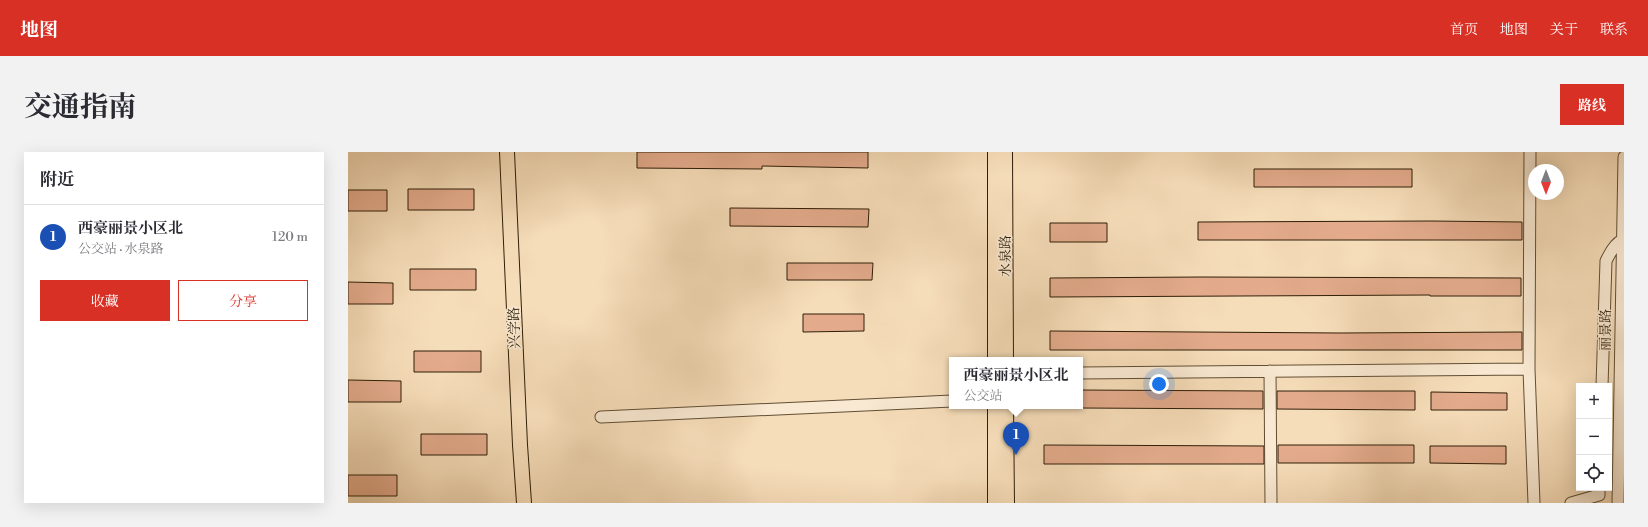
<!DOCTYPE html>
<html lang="zh">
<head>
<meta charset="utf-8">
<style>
  :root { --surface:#fff; --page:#f2f2f3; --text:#2b2b33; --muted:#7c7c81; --line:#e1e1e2; --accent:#d93025 }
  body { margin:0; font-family:"Libre Bodoni","Noto Serif SC",serif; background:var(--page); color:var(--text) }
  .controls { position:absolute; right:12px; bottom:12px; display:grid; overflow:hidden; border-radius:0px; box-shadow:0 4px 16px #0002 }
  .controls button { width:36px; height:36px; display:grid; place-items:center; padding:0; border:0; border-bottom:1px solid var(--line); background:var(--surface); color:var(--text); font:20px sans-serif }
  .compass { position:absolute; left:1180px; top:12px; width:36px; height:36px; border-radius:50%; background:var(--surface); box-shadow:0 4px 16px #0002; rotate:180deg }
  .you { position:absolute; left:811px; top:232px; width:14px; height:14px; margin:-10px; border:3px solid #fff; border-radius:50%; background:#1a73e8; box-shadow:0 0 0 6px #1a73e833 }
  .badge { display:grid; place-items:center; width:26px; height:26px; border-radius:50%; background:var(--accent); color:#fff; font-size:13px; font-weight:700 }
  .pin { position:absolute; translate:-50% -33px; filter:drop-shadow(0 1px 2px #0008) }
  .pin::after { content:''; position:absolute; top:21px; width:14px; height:12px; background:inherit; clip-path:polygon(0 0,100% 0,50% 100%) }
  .popup { position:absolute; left:601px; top:205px; width:134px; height:52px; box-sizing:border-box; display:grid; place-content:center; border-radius:0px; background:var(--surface); filter:drop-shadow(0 1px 3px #0005); font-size:13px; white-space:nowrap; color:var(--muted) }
  .popup b { font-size:15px; color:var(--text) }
  .popup::after { content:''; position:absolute; left:50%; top:100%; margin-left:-8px; border:8px solid transparent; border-top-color:var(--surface) }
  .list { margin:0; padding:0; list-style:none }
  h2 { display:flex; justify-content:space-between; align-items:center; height:52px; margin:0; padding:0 16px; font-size:17px }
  h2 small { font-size:13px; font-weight:400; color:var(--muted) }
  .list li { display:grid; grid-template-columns:26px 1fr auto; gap:12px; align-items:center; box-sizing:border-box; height:64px; padding:0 16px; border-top:1px solid var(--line) }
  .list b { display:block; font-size:15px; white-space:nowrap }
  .list p { margin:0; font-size:13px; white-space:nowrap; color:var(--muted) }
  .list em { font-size:13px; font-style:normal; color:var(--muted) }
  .actions { display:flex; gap:8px; padding:12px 16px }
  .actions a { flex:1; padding:9px 0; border:1px solid var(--accent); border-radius:0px; text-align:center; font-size:14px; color:var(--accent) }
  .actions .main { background:var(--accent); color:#fff }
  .icon { flex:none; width:22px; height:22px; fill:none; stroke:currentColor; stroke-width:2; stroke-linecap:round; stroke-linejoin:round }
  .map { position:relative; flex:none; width:1276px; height:351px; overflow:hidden; border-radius:0px }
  header { display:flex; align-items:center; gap:24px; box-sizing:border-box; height:56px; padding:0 20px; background:var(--accent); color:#fff }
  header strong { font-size:19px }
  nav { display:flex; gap:22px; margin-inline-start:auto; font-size:14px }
  .intro { display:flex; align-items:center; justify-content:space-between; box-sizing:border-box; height:96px; padding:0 24px }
  h1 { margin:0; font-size:28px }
  .button { padding:10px 18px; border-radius:0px; background:var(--accent); color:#fff; font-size:14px; font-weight:700 }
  main { display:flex; gap:24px; padding:0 24px }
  aside { flex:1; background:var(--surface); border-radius:0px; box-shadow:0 4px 16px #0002 }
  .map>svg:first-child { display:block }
  .building { fill:#e3ab8c; stroke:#2f1e08 }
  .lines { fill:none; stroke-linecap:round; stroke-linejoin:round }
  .minor-casing { stroke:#614e34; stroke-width:13 }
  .major-casing { stroke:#2f1e08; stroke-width:16 }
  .minor { stroke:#f9e9d2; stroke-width:11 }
  .major { stroke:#f6ddb9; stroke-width:14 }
  .labels { text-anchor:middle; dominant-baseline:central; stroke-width:3; stroke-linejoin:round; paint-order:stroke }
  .street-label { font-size:14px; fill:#2f1e08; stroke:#f9e9d2 }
</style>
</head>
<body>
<header>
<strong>地图</strong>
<nav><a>首页</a><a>地图</a><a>关于</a><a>联系</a></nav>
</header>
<div class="intro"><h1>交通指南</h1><a class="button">路线</a></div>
<main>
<aside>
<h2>附近<small></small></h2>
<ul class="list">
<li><span class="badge" style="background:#1a4fb4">1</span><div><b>西豪丽景小区北</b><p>公交站 · 水泉路</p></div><em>120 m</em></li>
</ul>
<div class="actions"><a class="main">收藏</a><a>分享</a></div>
</aside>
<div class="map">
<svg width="1276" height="351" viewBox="0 0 1276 351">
  <rect width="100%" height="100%" fill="#f6ddb9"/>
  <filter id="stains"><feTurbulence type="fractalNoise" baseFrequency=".005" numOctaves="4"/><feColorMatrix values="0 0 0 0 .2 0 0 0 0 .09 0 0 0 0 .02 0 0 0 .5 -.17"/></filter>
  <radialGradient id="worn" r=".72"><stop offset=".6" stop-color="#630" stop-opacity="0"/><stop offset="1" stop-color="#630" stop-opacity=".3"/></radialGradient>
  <!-- building -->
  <path class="building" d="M289 0H520V16L414 14V17L289 16Z
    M906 17H1064V35H906Z
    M60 37H126V58H60Z
    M0 38H39V59H0Z
    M382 56 521 57 520 75 382 74Z
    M1083 69 1174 70V88H850V70Z
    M702 71H759V90H702Z
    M439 111H525L524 128H439Z
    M62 117H128V138H62Z
    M852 125 1173 126V144H1082V143L702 145V126Z
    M0 130 45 131V152H0Z
    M455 162H516V179L455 180Z
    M702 179 992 181 1174 180V198H702Z
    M66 199H133V220H66Z
    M0 228 53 229V250H0Z
    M732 238 915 239V257L732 256Z
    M929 239H1067V258L929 257Z
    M1083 240 1159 241V258H1083Z
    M73 282H139V303H73Z
    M696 293 916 294V312H696Z
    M930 293H1066V311H930Z
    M1082 294H1158V312L1082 311Z
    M0 323H49V344H0Z"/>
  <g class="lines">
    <!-- minor casing -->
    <g class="minor-casing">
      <path id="minor" d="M1182 0 1181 217 1186 351
        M922 219 923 351
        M732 221 1181 217
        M1254 234 1258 109C1262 101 1267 91 1276 87
        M253 265 604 249
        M1223 351 1251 343V336
        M1270 351 1276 5"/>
    </g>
    <!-- major casing -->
    <g class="major-casing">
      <path id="major" d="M159 0 172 293 176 351
        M657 0 658 208
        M647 208V0
        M647 254V351
        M658 254 659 351"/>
    </g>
    <!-- minor -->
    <use href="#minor" class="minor"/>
    <!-- major -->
    <use href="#major" class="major"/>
  </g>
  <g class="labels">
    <!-- street labels -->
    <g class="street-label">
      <text transform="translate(658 104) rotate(-90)">水泉路</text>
      <text transform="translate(167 176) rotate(-92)">兴学路</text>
      <text transform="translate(1258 178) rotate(-89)">丽景路</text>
    </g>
  </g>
  <rect width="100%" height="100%" filter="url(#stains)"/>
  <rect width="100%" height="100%" fill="url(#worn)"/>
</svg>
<div class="controls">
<button>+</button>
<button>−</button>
<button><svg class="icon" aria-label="locate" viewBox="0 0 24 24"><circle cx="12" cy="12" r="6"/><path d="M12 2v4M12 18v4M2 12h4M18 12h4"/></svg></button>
</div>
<svg class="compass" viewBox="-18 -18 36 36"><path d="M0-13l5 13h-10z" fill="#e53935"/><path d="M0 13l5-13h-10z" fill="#7c7c81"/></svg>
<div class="you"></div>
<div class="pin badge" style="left:668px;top:303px;background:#1a4fb4">1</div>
<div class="popup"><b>西豪丽景小区北</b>公交站</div>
</div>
</main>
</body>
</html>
